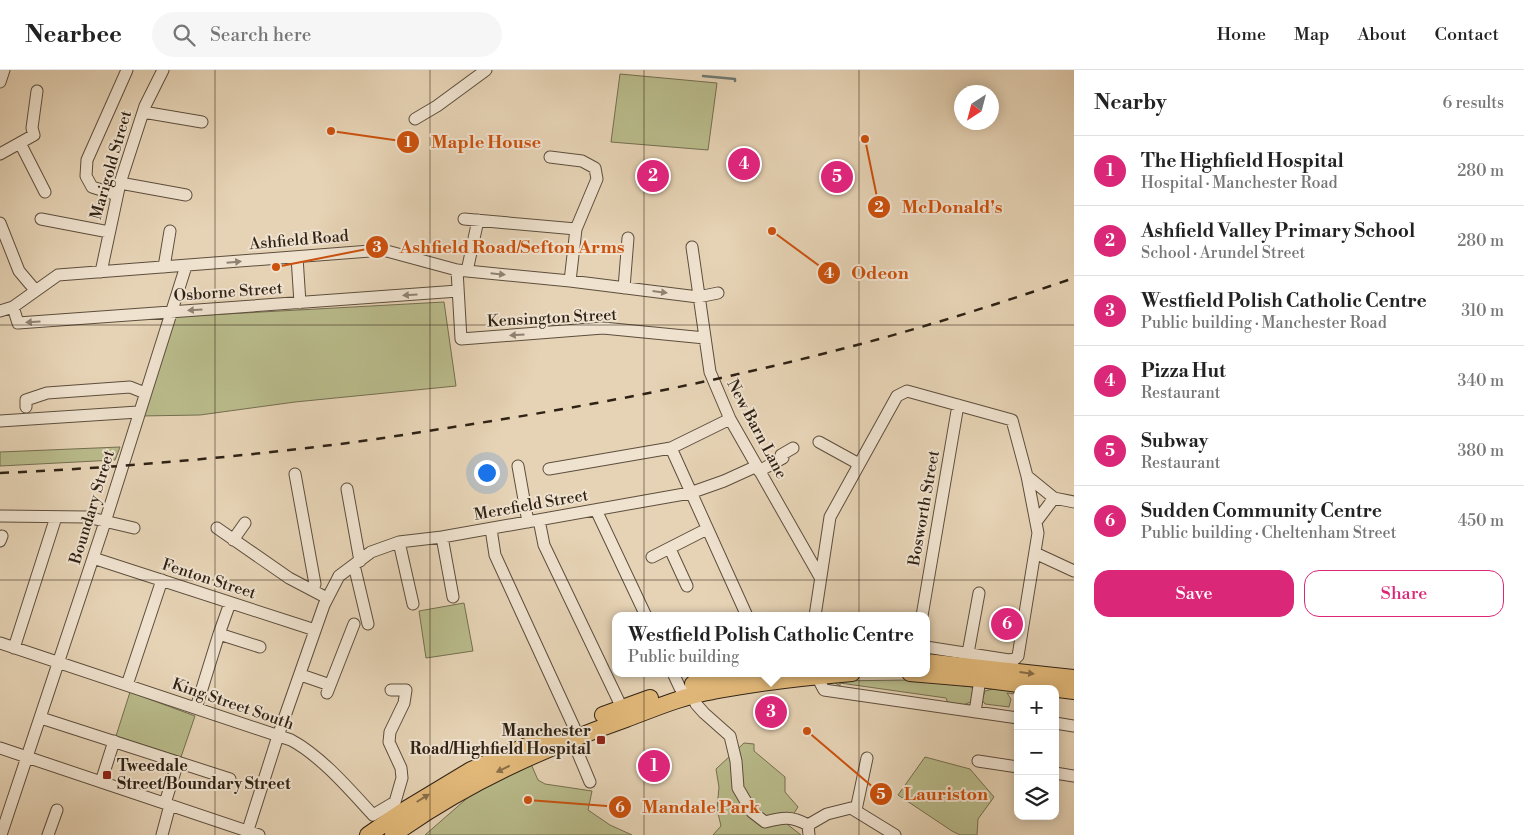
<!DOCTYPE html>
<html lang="en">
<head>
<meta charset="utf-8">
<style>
  :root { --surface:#fff; --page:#f6f6f6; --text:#222; --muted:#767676; --line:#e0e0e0; --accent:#db2777 }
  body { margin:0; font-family:"Libre Bodoni",serif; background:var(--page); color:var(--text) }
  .controls { position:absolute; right:15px; bottom:15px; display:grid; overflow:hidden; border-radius:10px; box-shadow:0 2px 12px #0003 }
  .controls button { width:45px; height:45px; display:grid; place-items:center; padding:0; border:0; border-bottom:1px solid var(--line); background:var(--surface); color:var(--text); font:25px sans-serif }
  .compass { position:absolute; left:954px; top:15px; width:45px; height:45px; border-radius:50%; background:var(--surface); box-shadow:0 2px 12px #0003; rotate:216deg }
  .you { position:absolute; left:486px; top:402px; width:18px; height:18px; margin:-12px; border:4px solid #fff; border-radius:50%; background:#1a73e8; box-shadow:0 0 0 8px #1a73e833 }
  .badge { display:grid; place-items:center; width:32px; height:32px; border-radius:50%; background:var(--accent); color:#fff; font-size:16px; font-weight:700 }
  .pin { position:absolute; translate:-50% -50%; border:2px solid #fff; box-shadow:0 1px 5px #0006 }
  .popup { position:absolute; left:612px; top:542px; width:318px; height:65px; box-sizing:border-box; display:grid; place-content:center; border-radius:10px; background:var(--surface); filter:drop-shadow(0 1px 4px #0005); font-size:16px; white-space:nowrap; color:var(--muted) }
  .popup b { font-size:19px; color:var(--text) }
  .popup::after { content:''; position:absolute; left:50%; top:100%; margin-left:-10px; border:10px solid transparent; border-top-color:var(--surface) }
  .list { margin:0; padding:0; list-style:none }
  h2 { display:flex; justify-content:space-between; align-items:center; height:65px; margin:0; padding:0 20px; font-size:21px }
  h2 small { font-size:16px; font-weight:400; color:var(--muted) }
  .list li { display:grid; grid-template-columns:32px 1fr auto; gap:15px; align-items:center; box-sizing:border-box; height:70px; padding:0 20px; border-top:1px solid var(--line) }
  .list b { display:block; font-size:19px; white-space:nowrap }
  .list p { margin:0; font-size:16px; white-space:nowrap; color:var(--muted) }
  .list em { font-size:16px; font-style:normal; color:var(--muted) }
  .actions { display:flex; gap:10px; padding:15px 20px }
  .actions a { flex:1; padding:11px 0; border:1px solid var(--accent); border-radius:15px; text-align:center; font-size:18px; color:var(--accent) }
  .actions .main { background:var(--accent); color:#fff }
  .icon { flex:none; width:28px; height:28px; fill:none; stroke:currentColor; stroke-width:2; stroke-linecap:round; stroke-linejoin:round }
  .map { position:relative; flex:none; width:1074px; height:765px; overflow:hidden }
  header { display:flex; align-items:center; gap:30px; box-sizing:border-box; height:70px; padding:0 25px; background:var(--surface); border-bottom:1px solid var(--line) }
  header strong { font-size:24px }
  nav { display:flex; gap:28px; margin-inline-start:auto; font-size:18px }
  .search { width:350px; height:45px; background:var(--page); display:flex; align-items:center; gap:12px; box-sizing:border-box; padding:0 18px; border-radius:28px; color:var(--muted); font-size:19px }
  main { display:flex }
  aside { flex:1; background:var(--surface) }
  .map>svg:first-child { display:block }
  .green { fill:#b9bb8b; stroke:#746e50 }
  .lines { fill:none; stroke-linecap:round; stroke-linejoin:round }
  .stream { stroke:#6e7b75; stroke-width:2.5 }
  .minor-casing { stroke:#5d4e3d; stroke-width:13 }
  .highway-casing { stroke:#2f2215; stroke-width:18 }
  .minor { stroke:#efe2cf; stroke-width:11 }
  .highway { stroke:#e3ba7a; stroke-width:16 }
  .rail { stroke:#2f2215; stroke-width:2.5; stroke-dasharray:9 9; stroke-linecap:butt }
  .oneway { fill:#8f8272 }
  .oneway2 { fill:#896e48 }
  .grid { fill:none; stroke:#2f2215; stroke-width:1; stroke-opacity:0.55 }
  .poi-dot { fill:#8f2418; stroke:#efe2cf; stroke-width:2 }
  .labels { text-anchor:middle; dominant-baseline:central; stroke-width:4; stroke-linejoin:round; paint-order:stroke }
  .street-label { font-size:16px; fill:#2f2215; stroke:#efe2cf }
  .poi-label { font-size:16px; font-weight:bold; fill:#2f2215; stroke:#efe2cf; text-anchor:end }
  .leader { fill:none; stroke:#cc510d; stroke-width:2 }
  .callout-dot { fill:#cc510d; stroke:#efe2cf; stroke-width:2 }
  .mark-label { font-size:15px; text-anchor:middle; font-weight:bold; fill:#fff }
  .callout-label { font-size:18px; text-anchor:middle; font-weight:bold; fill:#cc510d; stroke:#efe2cf; stroke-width:4; stroke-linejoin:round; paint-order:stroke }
</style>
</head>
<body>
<header>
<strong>Nearbee</strong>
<div class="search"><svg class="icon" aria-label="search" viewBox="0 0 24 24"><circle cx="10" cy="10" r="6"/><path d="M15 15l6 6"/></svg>Search here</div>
<nav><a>Home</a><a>Map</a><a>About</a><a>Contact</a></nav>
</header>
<main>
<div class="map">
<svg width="1074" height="765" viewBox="0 0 1074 765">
  <rect width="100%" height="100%" fill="#e6d3b5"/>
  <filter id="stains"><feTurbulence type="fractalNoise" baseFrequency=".004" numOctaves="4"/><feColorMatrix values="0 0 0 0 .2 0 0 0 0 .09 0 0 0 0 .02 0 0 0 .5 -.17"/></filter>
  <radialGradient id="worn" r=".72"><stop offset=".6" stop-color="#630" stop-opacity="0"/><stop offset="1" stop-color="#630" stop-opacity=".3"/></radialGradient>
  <!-- green -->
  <path class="green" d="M620 4 717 13 708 80 611 72Z
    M444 232 456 316 295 332 200 345 140 346 171 247Z
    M120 377 115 390 0 396V382Z
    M464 533 473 581 426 588 419 541Z
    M912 610 973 617 971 632 960 636 948 633 946 628 840 613V616L832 611Z
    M1015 618 1013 624 1007 623 1011 629 1009 637 985 634 982 630 985 621 996 618Z
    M130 622 195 646 181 687 116 666Z
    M744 673 754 674V681L785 707V722L798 737 787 754 801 765H713L721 756 717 739 719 717 716 699Z
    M925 687 970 699 994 727 978 749 977 765H960L952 761 898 725Z
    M531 694 538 710 545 714 592 721 588 740 610 755 632 765H425L480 717Z"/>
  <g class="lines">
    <!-- stream -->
    <path class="stream" d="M703 6 735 9V11"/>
    <!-- minor casing -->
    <g class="minor-casing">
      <path id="minor" d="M0 12 4 0
        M143 42 202 52
        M415 49 437 36 486 0
        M20 73 45 122
        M0 84 34 65 32 58 37 21
        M550 87 582 91 595 98 597 109 576 159 570 211
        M120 113 186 125
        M117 125 92 117 86 106 87 90 127 0
        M41 149 109 162
        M464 149 576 159
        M0 153 19 201 35 220
        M692 177 710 302 730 349 820 507
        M297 187 300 233
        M164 197 170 161
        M457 200 461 269 603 258 705 268
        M467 201 478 150
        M101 202 120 113 145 36 163 0
        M624 218 628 168
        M13 237 18 253 458 221
        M0 241 13 237 58 205 383 180 457 200 570 211 698 227 718 223
        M26 337V330L47 323 130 317 145 323
        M0 351 138 342
        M819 372 859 394
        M671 378 747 546
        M518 396 528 452
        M549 399 671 378 730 349
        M759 401 783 388 781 385 793 378
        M295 404 315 514 313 520
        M1027 406 1054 428 1074 432
        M347 419 360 491
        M596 440 646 546
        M0 446 87 447 134 458
        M539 450 544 475 622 638
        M1036 452 1054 428
        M217 458 289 508 327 528
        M491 459 495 485 574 657
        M442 467 453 527
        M233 470 245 453
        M0 471 2 466
        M399 472 413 534
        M670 479 687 516
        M1035 483 1074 501
        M652 487 707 459
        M93 488 315 560
        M354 495 368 554
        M815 546 830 447 897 326 907 321 1012 350 1027 406 1038 463 1018 586 1015 589 1009 590 926 577
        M922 546 958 335
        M219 564 260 577
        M0 573 291 670C321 686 350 720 373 745L395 732 402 708 401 698 389 672 390 662 404 633 406 620H391
        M14 578 56 447
        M968 583 979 523
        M673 603 680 618
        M815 603 824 620 1018 648
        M301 605 330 615
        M127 615 162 510
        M690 618 696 634 704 643 730 666 736 691 738 718 752 742 765 752C783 747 792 746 808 755L809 765
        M327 623 354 554
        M196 638 219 564 230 533
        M975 642 980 609
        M41 648 230 709
        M1055 653 1074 656
        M572 669 590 712
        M0 678 259 765
        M978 691 1018 697
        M1055 703 1074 706
        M101 712 114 671
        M165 733 178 692
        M856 740 867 688
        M808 755 827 744 851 738 895 765
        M248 760 278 666 324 535 339 506 371 482 399 472 442 467 690 423 724 411 757 396
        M1 765 105 452 186 196
        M48 765 57 740
        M162 765 170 735"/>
    </g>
    <!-- highway casing -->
    <g class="highway-casing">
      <path id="highway" d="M926 592 1074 608
        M910 603 980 609 1074 621
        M693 614 739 603
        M603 645 650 628
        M368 765 403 741 471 700 550 666
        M393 765C465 713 544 678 626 649 655 638 683 626 713 621 759 612 806 607 852 603"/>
    </g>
    <!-- minor -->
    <use href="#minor" class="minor"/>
    <!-- highway -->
    <use href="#highway" class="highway"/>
    <!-- rail -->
    <path class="rail" d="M0 403C114 398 227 388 340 374 380 369 420 362 460 356 583 337 705 314 826 283 910 262 992 236 1074 208"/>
  </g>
  <!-- one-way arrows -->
  <defs><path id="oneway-solid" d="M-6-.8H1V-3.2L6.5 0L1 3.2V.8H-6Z" transform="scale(1.25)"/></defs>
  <g class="oneway">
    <use href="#oneway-solid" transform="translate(234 192) rotate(-5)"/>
    <use href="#oneway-solid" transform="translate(498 204) rotate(6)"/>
    <use href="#oneway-solid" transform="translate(660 222) rotate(7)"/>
    <use href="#oneway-solid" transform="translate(410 225) rotate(176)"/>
    <use href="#oneway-solid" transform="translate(195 240) rotate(176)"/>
    <use href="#oneway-solid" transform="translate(33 252) rotate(176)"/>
    <use href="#oneway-solid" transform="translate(517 265) rotate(176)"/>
  </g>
  <g class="oneway2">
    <use href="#oneway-solid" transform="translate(1027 603) rotate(7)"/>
    <use href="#oneway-solid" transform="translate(503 699) rotate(154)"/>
    <use href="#oneway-solid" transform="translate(423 728) rotate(-32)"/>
  </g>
  <!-- grid -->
  <path class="grid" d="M215 0V765M430 0V765M644 0V765M859 0V765M0 255H1074M0 510H1074"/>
  <!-- markers -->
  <g class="poi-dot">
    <rect x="596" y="665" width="10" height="10" rx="2.5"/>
    <rect x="102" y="700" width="10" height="10" rx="2.5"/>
  </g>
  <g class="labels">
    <!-- street labels -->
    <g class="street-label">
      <text transform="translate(111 95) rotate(-74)">Marigold Street</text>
      <text transform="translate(299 170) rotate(-5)">Ashfield Road</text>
      <text transform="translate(228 222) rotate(-4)">Osborne Street</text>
      <text transform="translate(552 248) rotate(-3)">Kensington Street</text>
      <text transform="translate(757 359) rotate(62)">New Barn Lane</text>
      <text transform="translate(531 435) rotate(-10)">Merefield Street</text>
      <text transform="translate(92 437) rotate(-73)">Boundary Street</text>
      <text transform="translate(924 438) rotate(-80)">Bosworth Street</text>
      <text transform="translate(209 509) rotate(18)">Fenton Street</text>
      <text transform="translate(233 634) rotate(19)">King Street South</text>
    </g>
    <!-- poi labels -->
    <g class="poi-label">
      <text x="591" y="661">Manchester<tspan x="591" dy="18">Road/Highfield Hospital</tspan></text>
      <text x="117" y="696" text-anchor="start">Tweedale<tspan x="117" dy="18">Street/Boundary Street</tspan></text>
    </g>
  </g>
  <!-- callouts -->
  <path class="leader" d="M331 61L408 72M865 69L879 137M276 197L377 177M772 161L829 203M807 661L881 724M528 730L620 737"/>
  <g class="callout-dot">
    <circle cx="331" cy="61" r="5"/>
    <circle cx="865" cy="69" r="5"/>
    <circle cx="276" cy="197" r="5"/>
    <circle cx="772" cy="161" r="5"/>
    <circle cx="807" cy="661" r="5"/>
    <circle cx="528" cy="730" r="5"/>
    <circle cx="408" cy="72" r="12"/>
    <circle cx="879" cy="137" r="12"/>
    <circle cx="377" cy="177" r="12"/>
    <circle cx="829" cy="203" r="12"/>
    <circle cx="881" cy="724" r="12"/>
    <circle cx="620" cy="737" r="12"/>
  </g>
  <g class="mark-label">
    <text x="408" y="77">1</text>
    <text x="879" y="142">2</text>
    <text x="377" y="182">3</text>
    <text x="829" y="208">4</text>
    <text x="881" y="729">5</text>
    <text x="620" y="742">6</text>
  </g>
  <g class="callout-label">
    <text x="486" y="78">Maple House</text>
    <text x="952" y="143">McDonald's</text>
    <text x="512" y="183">Ashfield Road/Sefton Arms</text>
    <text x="880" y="209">Odeon</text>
    <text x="946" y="730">Lauriston</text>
    <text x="701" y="743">Mandale Park</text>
  </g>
  <rect width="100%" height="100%" filter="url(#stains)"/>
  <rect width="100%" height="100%" fill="url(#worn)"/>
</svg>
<div class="controls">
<button>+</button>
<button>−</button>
<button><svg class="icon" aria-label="layers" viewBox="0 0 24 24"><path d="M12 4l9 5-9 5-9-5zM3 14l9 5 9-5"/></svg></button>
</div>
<svg class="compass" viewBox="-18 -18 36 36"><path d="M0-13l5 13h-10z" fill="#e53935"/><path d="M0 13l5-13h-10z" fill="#767676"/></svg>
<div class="you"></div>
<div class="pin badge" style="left:654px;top:696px">1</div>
<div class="pin badge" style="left:653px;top:106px">2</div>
<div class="pin badge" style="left:771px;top:642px">3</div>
<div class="popup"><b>Westfield Polish Catholic Centre</b>Public building</div>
<div class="pin badge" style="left:744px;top:94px">4</div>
<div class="pin badge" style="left:837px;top:107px">5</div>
<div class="pin badge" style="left:1007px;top:554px">6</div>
</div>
<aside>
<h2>Nearby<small>6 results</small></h2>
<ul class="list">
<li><span class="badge">1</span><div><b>The Highfield Hospital</b><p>Hospital · Manchester Road</p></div><em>280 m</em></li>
<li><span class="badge">2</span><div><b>Ashfield Valley Primary School</b><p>School · Arundel Street</p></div><em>280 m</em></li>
<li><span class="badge">3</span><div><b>Westfield Polish Catholic Centre</b><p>Public building · Manchester Road</p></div><em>310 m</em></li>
<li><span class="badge">4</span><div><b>Pizza Hut</b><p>Restaurant</p></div><em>340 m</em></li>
<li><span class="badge">5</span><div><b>Subway</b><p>Restaurant</p></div><em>380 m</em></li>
<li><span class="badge">6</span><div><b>Sudden Community Centre</b><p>Public building · Cheltenham Street</p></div><em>450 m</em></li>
</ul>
<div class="actions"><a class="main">Save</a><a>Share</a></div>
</aside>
</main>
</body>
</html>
